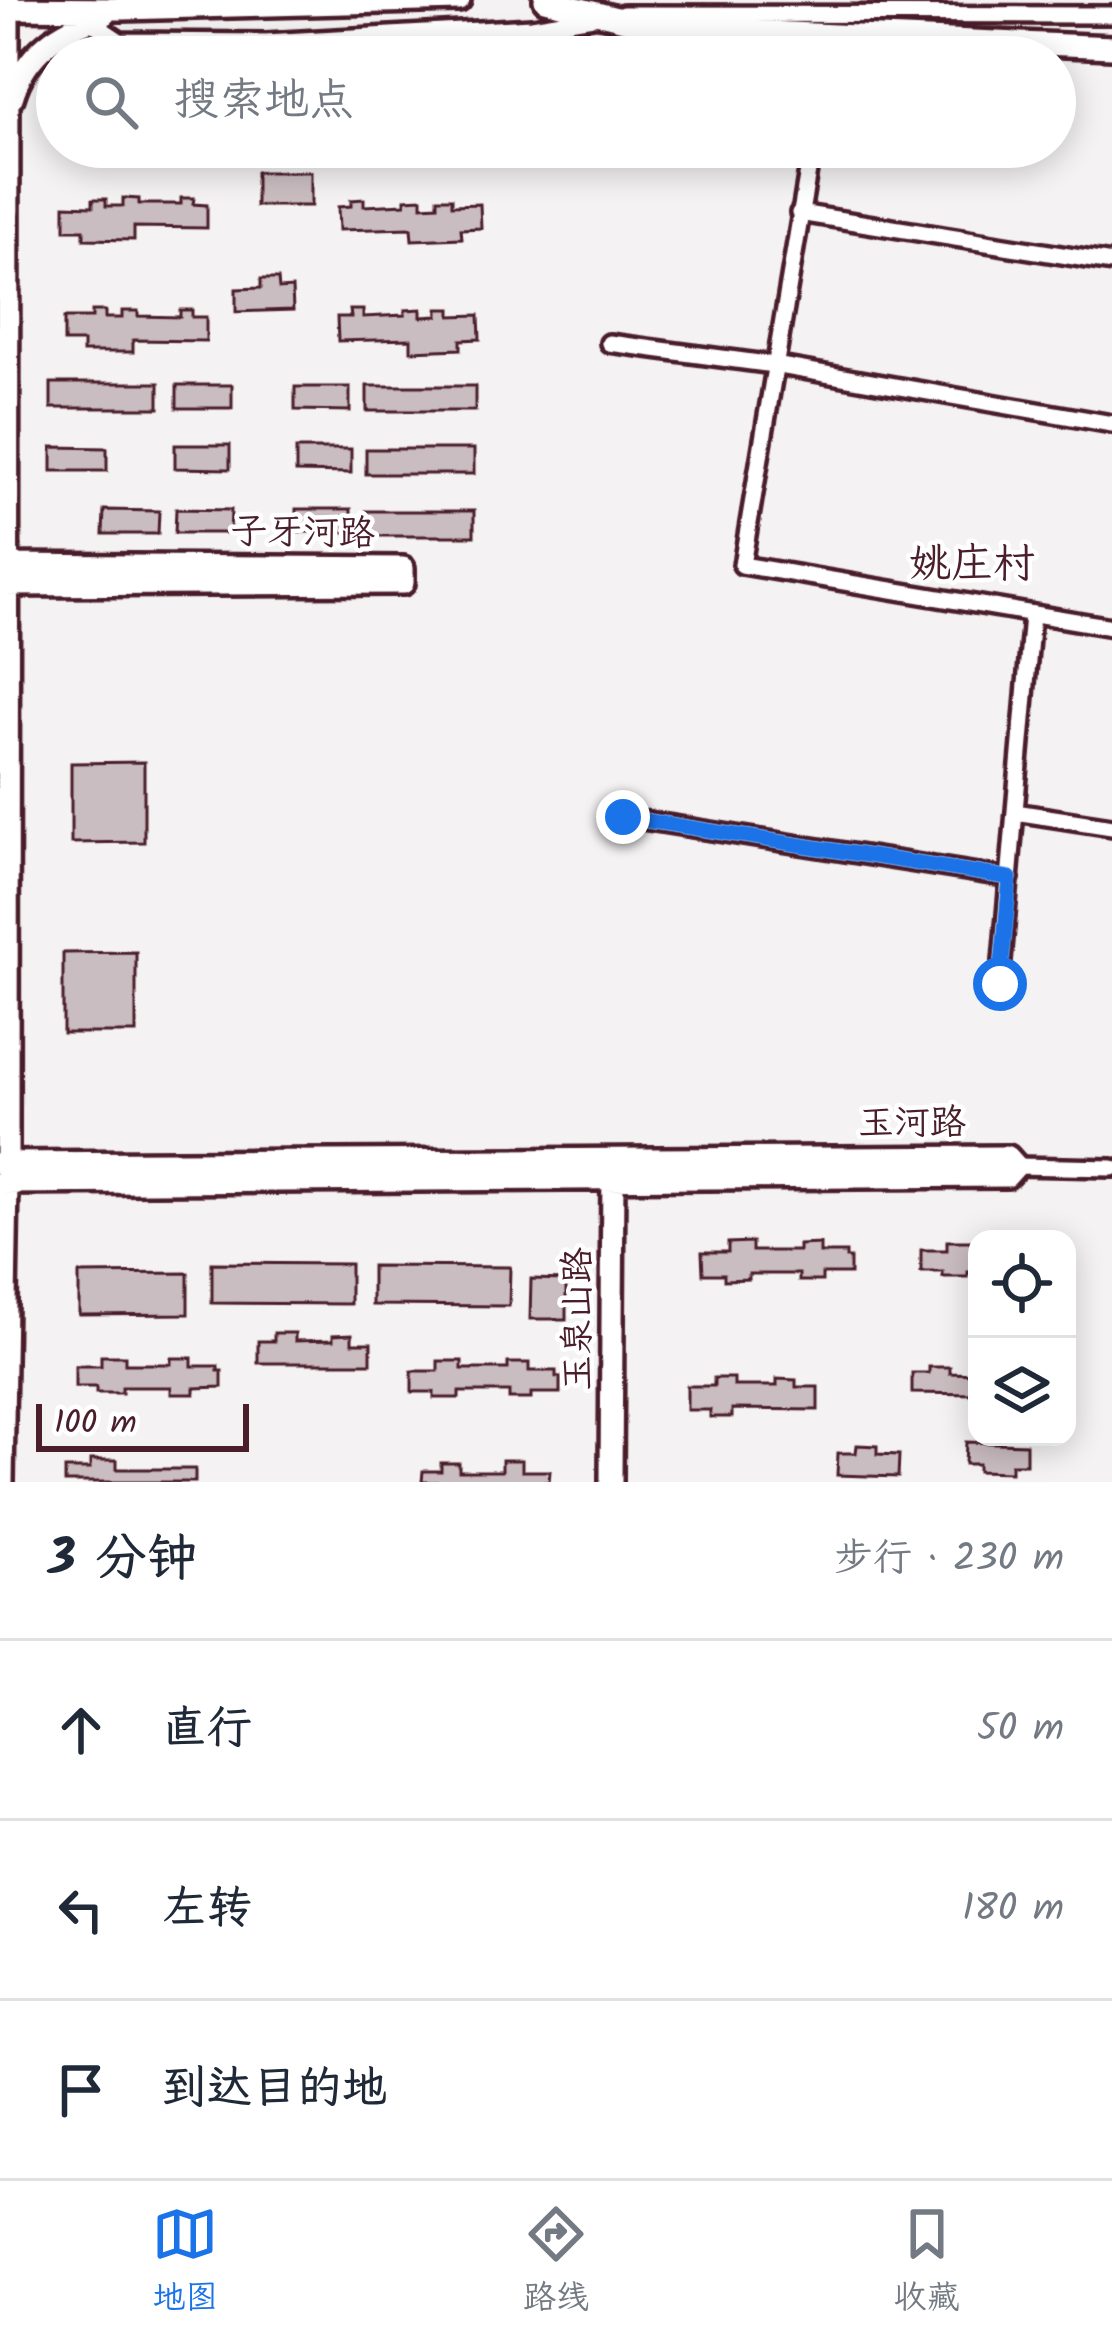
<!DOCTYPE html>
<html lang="zh">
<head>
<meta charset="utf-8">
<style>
  :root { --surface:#fff; --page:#f2f2f3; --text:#1f2937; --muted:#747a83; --line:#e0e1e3; --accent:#1a73e8 }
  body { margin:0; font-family:Kalam,"LXGW WenKai TC",sans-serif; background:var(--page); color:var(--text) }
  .controls { position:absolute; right:36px; bottom:36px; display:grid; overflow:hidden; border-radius:24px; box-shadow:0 6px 30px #0003 }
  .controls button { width:108px; height:108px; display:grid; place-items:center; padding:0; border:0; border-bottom:3px solid var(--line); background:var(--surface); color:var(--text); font:60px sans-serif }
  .scale { position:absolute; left:36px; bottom:30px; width:213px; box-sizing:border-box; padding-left:12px; border:6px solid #4a1f2b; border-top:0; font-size:33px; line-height:42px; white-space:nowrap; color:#4a1f2b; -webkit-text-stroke:9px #fff; paint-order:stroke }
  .stop { position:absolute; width:36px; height:36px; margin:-27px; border:9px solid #1a73e8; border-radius:50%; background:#fff }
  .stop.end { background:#1a73e8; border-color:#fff; box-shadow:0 3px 12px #0008 }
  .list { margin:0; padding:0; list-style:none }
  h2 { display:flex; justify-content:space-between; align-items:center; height:156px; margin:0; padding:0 48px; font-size:51px }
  h2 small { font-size:39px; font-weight:400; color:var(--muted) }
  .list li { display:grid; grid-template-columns:78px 1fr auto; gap:36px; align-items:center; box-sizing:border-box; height:180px; padding:0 48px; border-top:3px solid var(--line) }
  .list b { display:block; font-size:45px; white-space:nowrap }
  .list em { font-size:39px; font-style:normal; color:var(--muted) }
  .icon { flex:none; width:66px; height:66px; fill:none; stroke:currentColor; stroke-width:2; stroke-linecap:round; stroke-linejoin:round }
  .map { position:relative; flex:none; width:1112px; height:1482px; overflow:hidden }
  .search { position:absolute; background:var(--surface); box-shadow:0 6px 30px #0003; left:36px; right:36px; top:36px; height:132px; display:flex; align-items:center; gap:30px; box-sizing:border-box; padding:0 42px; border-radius:66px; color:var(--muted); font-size:45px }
  .sheet { height:696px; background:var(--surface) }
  nav { display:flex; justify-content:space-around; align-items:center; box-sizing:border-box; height:168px; border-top:3px solid var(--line); background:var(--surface); font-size:33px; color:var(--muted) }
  nav a { display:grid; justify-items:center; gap:6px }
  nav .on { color:var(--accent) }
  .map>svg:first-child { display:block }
  .building { fill:#cabdc1; stroke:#4a1f2b; stroke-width:3 }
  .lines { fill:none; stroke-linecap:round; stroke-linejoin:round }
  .street-casing { stroke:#4a1f2b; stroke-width:24 }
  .secondary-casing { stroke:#4a1f2b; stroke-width:30 }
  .street { stroke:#fff; stroke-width:15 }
  .secondary { stroke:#fff; stroke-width:21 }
  .route { stroke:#1a73e8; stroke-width:15 }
  .labels { text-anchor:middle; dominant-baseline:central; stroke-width:9; stroke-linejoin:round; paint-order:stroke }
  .street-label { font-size:36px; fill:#4a1f2b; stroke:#fff }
  .quarter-label { font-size:42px; fill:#4a1f2b; stroke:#fff }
</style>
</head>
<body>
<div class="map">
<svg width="1112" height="1482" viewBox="0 0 1112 1482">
  <rect width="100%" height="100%" fill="#f4f2f2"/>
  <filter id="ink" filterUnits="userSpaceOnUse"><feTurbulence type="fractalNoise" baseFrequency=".00833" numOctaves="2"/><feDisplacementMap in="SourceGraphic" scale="24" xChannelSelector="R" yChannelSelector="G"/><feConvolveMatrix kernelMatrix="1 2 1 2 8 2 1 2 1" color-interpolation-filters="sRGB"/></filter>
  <g filter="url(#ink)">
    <!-- building -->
    <path class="building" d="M256 172H311V206H256Z
      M123 198 139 199V204H181V198H194L193 204 207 205V228L134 227V240L84 239V230H65V205L93 206V199H106V206H123Z
      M422 198V206L438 205V198H452V205L480 204 481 228 461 229 462 238 412 240 411 228 339 230 338 207 351 206V200L364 199V206L405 204V199Z
      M261 279H278L279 289 292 288 293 310 236 312V289L261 288Z
      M421 309V317L438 316V309H451V316L479 315 480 339 461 340V349L411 351V339L338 341 337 317H351L350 310H363V317L405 315V310Z
      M180 310H192V317H206V341L133 340V352H83V342H64V318H92V311H105V318H122V311H138V316L180 317Z
      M51 383H159V408H51Z
      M177 385H232V408H177Z
      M367 386H475V411H367Z
      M295 387H350V411L295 410Z
      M175 445H230V469L175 468Z
      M52 447 107 448V471H52Z
      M296 449H351V473L296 472Z
      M366 449H474V474H366Z
      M176 509 231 510 230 533H175Z
      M296 509H351V532H296Z
      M104 510 159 511 158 534H103Z
      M366 511H474V536H366Z
      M144 762V842L71 843V763Z
      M136 952V1033H63V953Z
      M947 1241H971V1249H977V1272H968V1277H943V1272H921V1250H947Z
      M752 1242V1251H799V1245L820 1244V1253H846V1258H850V1274H822V1281H799V1274H749V1279L724 1280V1274H703L702 1252H728V1243Z
      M212 1263 350 1264V1304L212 1303Z
      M372 1266 510 1267 509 1306 372 1305Z
      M188 1273V1314L79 1315V1274Z
      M531 1279 566 1280V1319H530Z
      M274 1333H295V1341L333 1340V1335L352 1334V1343H371V1363H258V1341H274Z
      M101 1356H125V1364H171V1358H192V1366H218V1371H222V1387L194 1388V1394H171V1387H122V1393H96V1387H75V1366H101Z
      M438 1361H462V1369H508V1363H529V1371H556V1377H560V1393H531V1399H509V1392H459V1398H434V1392H412V1371H438Z
      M929 1367H950V1373L977 1374V1394L912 1393V1373H929Z
      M714 1378H734V1386H777V1379L796 1380V1387H818V1410L732 1409V1417H710V1410H687V1386H714Z
      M966 1442 1026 1444V1464H1011V1472L978 1471V1464H965Z
      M857 1445 877 1446V1454L899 1455 898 1477 837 1475 838 1453H856Z
      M90 1460H117V1469H195V1482H65V1469H90Z
      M502 1460H522V1471H550L549 1482H422L423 1471H441V1463H459V1471H502Z"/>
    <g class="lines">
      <!-- street casing -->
      <g class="street-casing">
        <path id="street" d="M623 14 1112 15
          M85 18 120 41 266 42 532 27 599 16
          M828 57 829 35
          M812 147 742 565 1112 627
          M799 213 1112 263
          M609 343 774 365 1112 424
          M1015 812 1112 827
          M623 817 1010 878
          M1000 984 1032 615
          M1016 1166 1112 1168"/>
      </g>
      <!-- secondary casing -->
      <g class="secondary-casing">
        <path id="secondary" d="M545 0 652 27 1112 47
          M0 8 122 9 459 0
          M12 98C26 51 60 30 104 15
          M0 565 403 568V583L0 585
          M0 1163 1008 1157 1016 1166 1007 1176 0 1183
          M2 1482 7 1182 8 0
          M611 1482 613 1170"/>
      </g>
      <!-- street -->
      <use href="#street" class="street"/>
      <!-- secondary -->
      <use href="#secondary" class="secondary"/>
    </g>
  </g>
  <g class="lines" filter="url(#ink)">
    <!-- route -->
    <path class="route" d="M623 817 1010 878 1000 984"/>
  </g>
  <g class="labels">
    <!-- street labels -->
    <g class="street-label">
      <text transform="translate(303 534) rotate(1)">子牙河路</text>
      <text x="912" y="1124">玉河路</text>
      <text transform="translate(579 1319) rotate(-90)">玉泉山路</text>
    </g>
    <!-- quarter labels -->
    <g class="quarter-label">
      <text x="972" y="565">姚庄村</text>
    </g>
  </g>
</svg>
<div class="controls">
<button><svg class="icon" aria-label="locate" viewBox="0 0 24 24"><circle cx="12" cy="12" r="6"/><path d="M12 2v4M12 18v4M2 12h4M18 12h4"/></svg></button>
<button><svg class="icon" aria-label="layers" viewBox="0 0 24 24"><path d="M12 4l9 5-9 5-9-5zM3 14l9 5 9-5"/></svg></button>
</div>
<div class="scale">100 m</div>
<div class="stop" style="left:1000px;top:984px"></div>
<div class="stop end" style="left:623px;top:817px"></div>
<div class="search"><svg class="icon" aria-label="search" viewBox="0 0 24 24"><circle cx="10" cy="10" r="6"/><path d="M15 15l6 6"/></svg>搜索地点</div>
</div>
<section class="sheet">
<h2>3 分钟<small>步行 · 230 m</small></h2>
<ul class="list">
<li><svg class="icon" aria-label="ahead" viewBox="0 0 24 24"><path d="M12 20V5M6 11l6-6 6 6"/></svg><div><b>直行</b></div><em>50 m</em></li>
<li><svg class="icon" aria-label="left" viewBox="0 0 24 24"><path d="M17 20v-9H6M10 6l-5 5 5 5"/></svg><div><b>左转</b></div><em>180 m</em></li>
<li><svg class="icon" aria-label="arrive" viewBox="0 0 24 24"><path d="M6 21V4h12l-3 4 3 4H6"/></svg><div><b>到达目的地</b></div></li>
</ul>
</section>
<nav>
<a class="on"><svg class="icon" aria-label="map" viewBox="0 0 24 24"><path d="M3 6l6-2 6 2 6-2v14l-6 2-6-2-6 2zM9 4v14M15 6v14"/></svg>地图</a>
<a><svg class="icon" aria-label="directions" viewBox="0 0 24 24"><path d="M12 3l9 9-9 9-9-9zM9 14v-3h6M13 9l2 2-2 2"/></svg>路线</a>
<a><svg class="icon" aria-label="saved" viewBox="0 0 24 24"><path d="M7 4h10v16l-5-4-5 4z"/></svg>收藏</a>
</nav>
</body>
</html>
